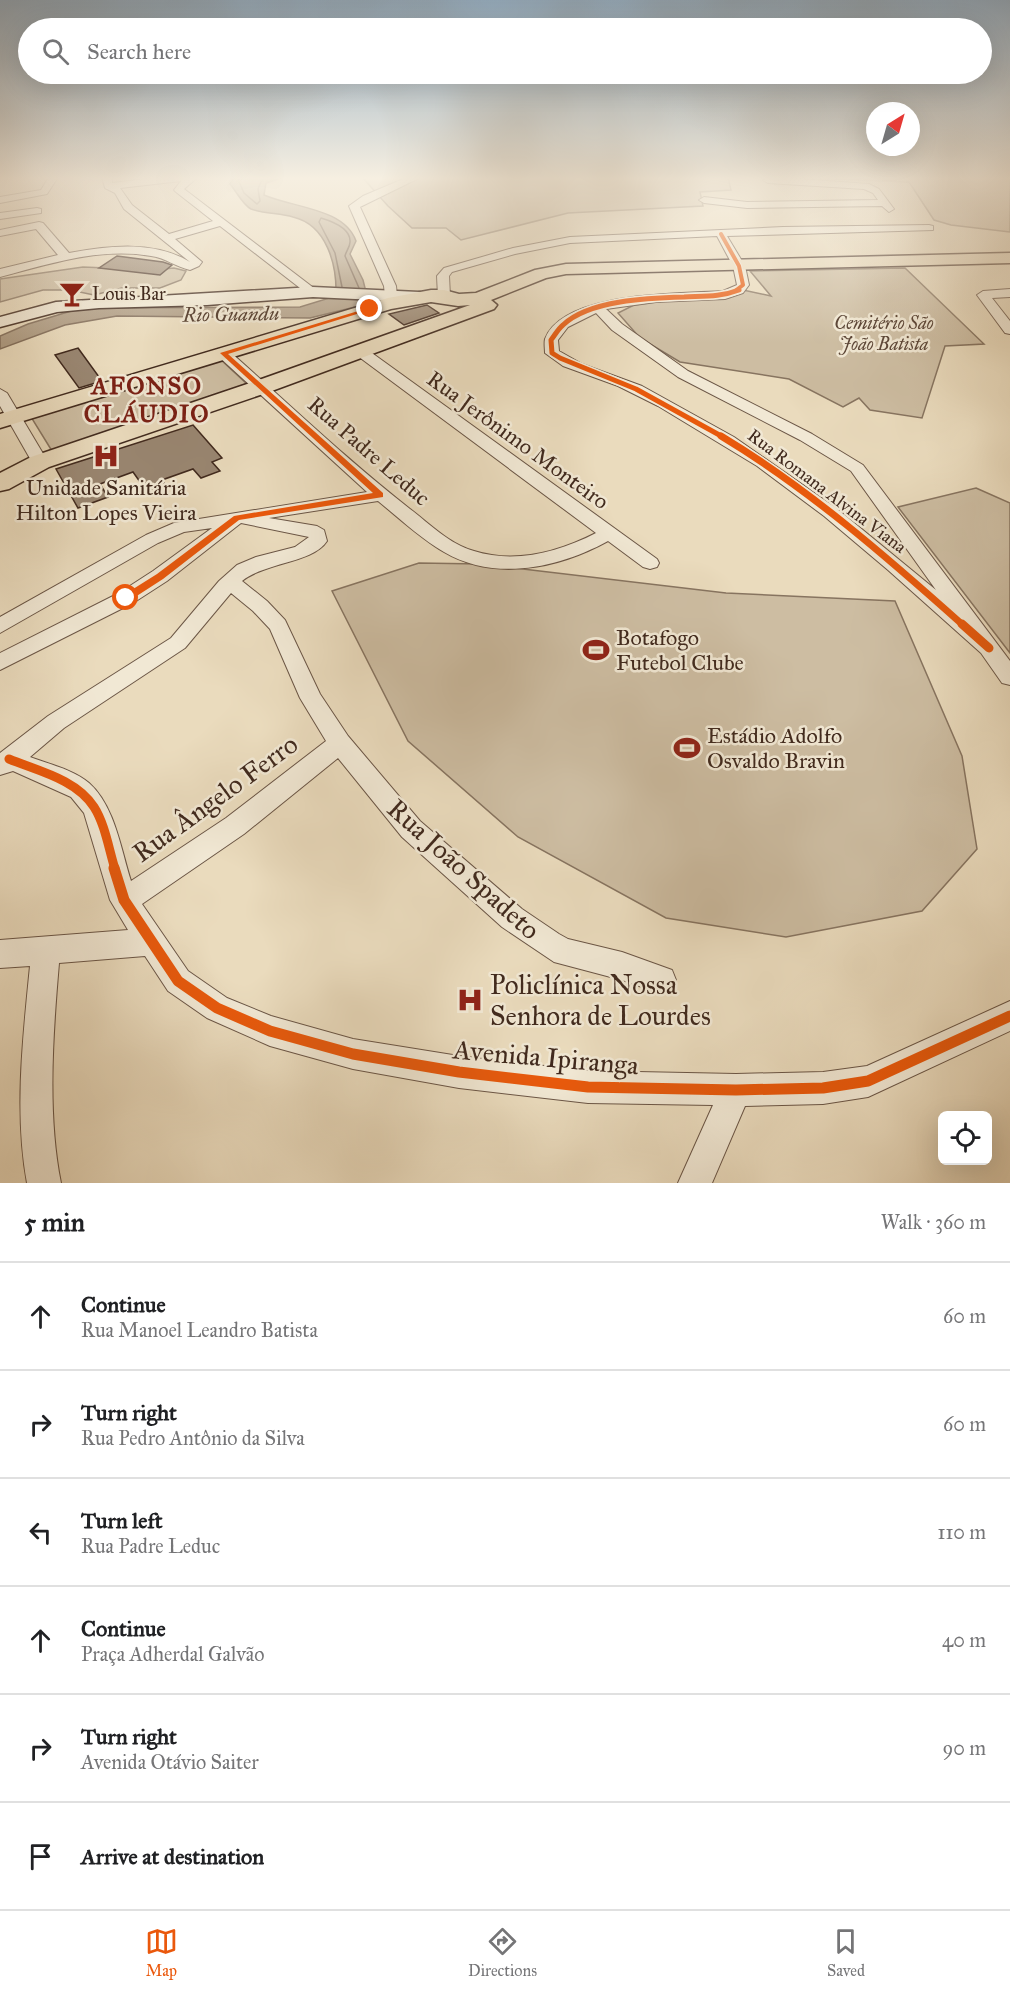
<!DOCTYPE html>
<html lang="en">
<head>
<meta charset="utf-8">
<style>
  :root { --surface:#fff; --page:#f2f2f2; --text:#202124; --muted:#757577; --line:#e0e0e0; --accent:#ea580c }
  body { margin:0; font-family:"IM FELL Great Primer",serif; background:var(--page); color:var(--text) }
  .controls { position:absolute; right:18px; bottom:18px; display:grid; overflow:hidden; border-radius:9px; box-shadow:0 6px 24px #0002 }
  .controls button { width:54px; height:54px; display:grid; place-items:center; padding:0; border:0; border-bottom:2px solid var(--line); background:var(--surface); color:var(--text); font:30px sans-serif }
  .compass { position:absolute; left:866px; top:102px; width:54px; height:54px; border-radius:50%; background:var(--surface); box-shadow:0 6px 24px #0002; rotate:37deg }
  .stop { position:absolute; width:18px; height:18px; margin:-14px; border:4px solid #ea580c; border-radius:50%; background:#fff }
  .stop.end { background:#ea580c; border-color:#fff; box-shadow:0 2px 6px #0008 }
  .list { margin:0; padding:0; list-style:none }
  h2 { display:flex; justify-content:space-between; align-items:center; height:78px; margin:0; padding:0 24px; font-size:26px }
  h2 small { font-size:20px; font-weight:400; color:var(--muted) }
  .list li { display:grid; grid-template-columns:39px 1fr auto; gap:18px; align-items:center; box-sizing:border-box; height:108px; padding:0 24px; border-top:2px solid var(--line) }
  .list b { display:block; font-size:22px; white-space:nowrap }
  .list p { margin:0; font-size:20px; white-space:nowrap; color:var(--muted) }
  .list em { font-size:20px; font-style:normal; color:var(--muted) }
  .icon { flex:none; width:33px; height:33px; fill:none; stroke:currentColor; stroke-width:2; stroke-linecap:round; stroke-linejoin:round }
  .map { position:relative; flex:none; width:1010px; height:1183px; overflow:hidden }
  .search { position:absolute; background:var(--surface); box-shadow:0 6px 24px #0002; left:18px; right:18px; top:18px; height:66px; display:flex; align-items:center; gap:15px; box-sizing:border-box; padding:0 21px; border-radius:33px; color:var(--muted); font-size:22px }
  .sheet { height:726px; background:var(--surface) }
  nav { display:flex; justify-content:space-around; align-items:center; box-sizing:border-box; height:84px; border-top:2px solid var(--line); background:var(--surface); font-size:16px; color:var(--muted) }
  nav a { display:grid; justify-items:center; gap:3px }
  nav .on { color:var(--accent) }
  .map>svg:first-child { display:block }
  .green { fill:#cdbda2; stroke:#877460; stroke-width:1.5 }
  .water { fill:#b19f87; stroke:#84705d; stroke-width:1.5 }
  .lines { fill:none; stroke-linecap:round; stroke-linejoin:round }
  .shore { stroke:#796452; stroke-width:1.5 }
  .building { fill:#998671; stroke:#412a1e; stroke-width:1.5 }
  .street-casing { stroke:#6b5646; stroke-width:2 }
  .secondary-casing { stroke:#412a1e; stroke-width:3 }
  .primary-casing { stroke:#412a1e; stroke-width:3 }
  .street { fill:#f1e8d4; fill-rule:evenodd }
  .secondary { fill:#f1e8d4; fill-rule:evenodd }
  .primary { fill:#eadbbd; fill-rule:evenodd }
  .cycleway-far4-casing { stroke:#f1e8d4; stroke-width:6 }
  .cycleway-far3-casing { stroke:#f1e8d4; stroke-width:8 }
  .cycleway-far2-casing { stroke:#f1e8d4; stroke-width:10 }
  .cycleway-far1-casing { stroke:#f1e8d4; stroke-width:13 }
  .cycleway-casing { stroke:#f1e8d4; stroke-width:15 }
  .cycleway-far4 { stroke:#e8590c; stroke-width:4 }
  .cycleway-far3 { stroke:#e8590c; stroke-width:5 }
  .cycleway-far2 { stroke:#e8590c; stroke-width:7 }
  .cycleway-far1 { stroke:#e8590c; stroke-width:9 }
  .cycleway { stroke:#e8590c; stroke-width:11 }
  .route { fill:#ea580c }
  .labels { text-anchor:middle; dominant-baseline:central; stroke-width:5; stroke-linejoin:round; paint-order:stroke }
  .far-poi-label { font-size:18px; fill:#412a1e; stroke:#f1e8d4; text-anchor:start }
  .far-park-label { font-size:18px; font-style:italic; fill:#5d4738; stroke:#f1e8d4 }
  .far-street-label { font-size:18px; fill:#412a1e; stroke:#f1e8d4 }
  .far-water-label { font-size:20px; font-style:italic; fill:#5d4738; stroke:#f1e8d4 }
  .street-label { font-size:22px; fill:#412a1e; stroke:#f1e8d4 }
  .poi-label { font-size:22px; fill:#412a1e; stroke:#f1e8d4; text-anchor:start }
  .far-district-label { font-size:24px; font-weight:bold; letter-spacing:1.5px; fill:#7a1f14; stroke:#f1e8d4 }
  .near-street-label { font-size:27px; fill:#412a1e; stroke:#f1e8d4 }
  .near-poi-label { font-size:27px; fill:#412a1e; stroke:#f1e8d4; text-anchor:start }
</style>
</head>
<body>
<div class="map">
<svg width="1010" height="1183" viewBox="0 0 1010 1183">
  <rect width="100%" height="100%" fill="#eadbbd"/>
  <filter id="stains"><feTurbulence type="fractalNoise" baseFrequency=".00333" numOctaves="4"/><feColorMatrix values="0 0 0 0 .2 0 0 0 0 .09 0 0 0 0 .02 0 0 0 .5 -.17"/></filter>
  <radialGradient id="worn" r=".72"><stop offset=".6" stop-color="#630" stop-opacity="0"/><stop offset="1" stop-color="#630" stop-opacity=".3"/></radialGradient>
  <!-- green -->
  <path class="green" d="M362 177H728L731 190 700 192 703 206 568 213 461 240 446 228H412L388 206Z
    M782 177H1010V232L951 225 934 220 909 182Z
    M83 267 153 270 174 268 186 271 181 280 160 288H122L94 295 70 290H43L0 302V279Z
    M905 268 984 344 945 346 922 418 870 410 859 398 843 407 789 379 680 362 640 338 618 313 634 305 743 290 771 296 750 271Z
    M220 359 248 385 52 451 31 417Z
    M976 488 1010 503V653L898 507Z
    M419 563 480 564 726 593 895 601 962 756 977 849 922 911 786 937 666 918 518 837 408 741 332 591Z"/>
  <!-- water -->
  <path class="water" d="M234 177H284L266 183 264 195C294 208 344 208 356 241L350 254 363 280 368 300 359 306 310 318 117 316 65 325 0 349V336L28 324 81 308 300 307 336 296C337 265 327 225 293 217 280 213 264 214 251 209 243 205 236 191 230 184Z"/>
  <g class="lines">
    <!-- shore -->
    <path class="shore" d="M237 177 244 193 257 204 260 201 258 189 263 177
      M342 287 335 253 319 222 321 218C331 221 351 228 350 242 350 247 346 251 345 256L359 288"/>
  </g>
  <!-- building -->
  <path class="building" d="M117 256 163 262 172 265 160 275 99 268Z
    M427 305 439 313 404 325 389 314Z
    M78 348 102 381 79 388 55 355Z
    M193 425 222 458 212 462 220 471 201 478 193 469 162 480 168 489 150 496 133 472 100 484 108 497 78 508 56 469Z"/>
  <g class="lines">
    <!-- street casing -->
    <g class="street-casing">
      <path id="street" d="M49 177H58L47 194 0 203V197L41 190Z
        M102 177H112V183L162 177H198L184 189 319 292 317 295H309L220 226 175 239 202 262 199 266 190 270C176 267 166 258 151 256 100 247 49 264 0 277V269L58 255 36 229 0 236V230L39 222 43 223 69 253C108 246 154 240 190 262L124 209 115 193 105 188ZM181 181 174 190 176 192 213 221 169 234 132 205 120 188Z
        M408 177H421L360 207 396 286C397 294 398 305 388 308L382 304 385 296 384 286 349 206 363 196Z
        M773 177 869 184 879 189 894 209 889 212 882 206 747 208 704 203 699 200 704 197 747 202 878 200 873 193 864 189 768 183 763 180Z
        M37 208 41 209V213L0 219V213Z
        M929 225 933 226V230L727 236 745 266 749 285 743 293 725 299 656 302 606 309 622 324 688 371 812 434 863 465 1010 661V685L1002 683 981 653 888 570 824 516 757 466 658 406 618 386 563 366 545 353C545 349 544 343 545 339 563 291 681 294 723 291L737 285 733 266 717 236 570 243 515 254 452 272 449 276 450 296 444 300 438 296 437 276 444 268 513 248 570 237 783 227ZM596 313 612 330 678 377 800 440 851 471 936 590 836 508 734 437 642 386 582 364 559 351 558 340 568 327Z
        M1010 289V297L992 298 1010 321V334L1005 333 977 295 983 291Z
        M360 347 365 348 657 559 659 563 657 567 650 569 643 567 608 541C559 568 495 582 444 552 420 538 399 518 378 501L269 518 317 526 324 530 327 541C313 563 266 562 242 581L267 601 285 620 320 694 348 736 420 821 522 909 559 934 568 939 622 952 672 970 676 980 672 990 662 994 622 980 554 962 502 927 402 837 338 758 244 834 142 904 188 971 227 998 271 1016 353 1039 459 1056 588 1071 736 1074 823 1072 867 1066 1010 1001V1031L868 1097 823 1104 745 1106 712 1183H678L713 1105 588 1103 459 1088 353 1069 270 1046 207 1018 168 991 145 956 59 963C53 1033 47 1114 61 1183H27C14 1113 23 1036 30 966L0 968V940L128 930 110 900 84 813 71 797 13 771 0 775V753L48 716 171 638 219 581 237 565 256 557 295 547 309 537 241 523 167 581 133 603 0 670V653L119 593 153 571 212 528 184 532 158 543 0 633V617L146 535 174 523 367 492 218 356 216 353 218 350H228C288 403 346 459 410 509 430 524 449 544 474 551 515 564 559 552 596 533L355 354 353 351ZM231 593 253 611 270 629 300 698 326 741 226 818 131 881C121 850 115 806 89 783 74 770 49 764 30 757L64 728 185 648Z
        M0 389 7 393 48 462 46 465 40 467 32 462 0 406Z"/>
    </g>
    <!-- secondary casing -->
    <g class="secondary-casing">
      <path id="secondary" d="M313 287 419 292 425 293 428 297 425 301 419 302 313 297 207 305 99 308 57 312 0 327V317L56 302Z"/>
    </g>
    <!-- primary casing -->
    <g class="primary-casing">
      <path id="primary" d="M1010 253V263L566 274 546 278 491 300 497 305 494 309 269 392 49 467 9 489 0 491V473L31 457 253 382 470 305 458 306 431 302 391 309 0 428V414L388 298 431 290H444L459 294 476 293 535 270 566 264Z"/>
    </g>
    <!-- street -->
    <use href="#street" class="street"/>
    <!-- secondary -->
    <use href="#secondary" class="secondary"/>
    <!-- primary -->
    <use href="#primary" class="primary"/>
    <!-- cycleway-far4 casing -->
    <g class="cycleway-far4-casing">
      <path id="cycleway-far4" d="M721 234 739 266 743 285 735 291"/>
    </g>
    <!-- cycleway-far3 casing -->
    <g class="cycleway-far3-casing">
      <path id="cycleway-far3" d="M723 437 636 389 560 358 552 353 551 340C555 335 558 329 563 325 589 300 649 298 684 297 703 296 721 297 739 290"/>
    </g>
    <!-- cycleway-far2 casing -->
    <g class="cycleway-far2-casing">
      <path id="cycleway-far2" d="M721 436C809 489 888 558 964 626"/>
    </g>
    <!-- cycleway-far1 casing -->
    <g class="cycleway-far1-casing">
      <path id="cycleway-far1" d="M962 624 989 648
        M9 759C38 771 76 779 94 807 105 824 109 850 115 869"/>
    </g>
    <!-- cycleway casing -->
    <g class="cycleway-casing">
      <path id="cycleway" d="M114 868 124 900 178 981 217 1008 270 1031 353 1054 459 1072 588 1087 736 1090 823 1088 868 1081 1010 1016"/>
    </g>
    <!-- cycleway-far4 -->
    <use href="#cycleway-far4" class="cycleway-far4"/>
    <!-- cycleway-far3 -->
    <use href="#cycleway-far3" class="cycleway-far3"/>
    <!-- cycleway-far2 -->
    <use href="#cycleway-far2" class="cycleway-far2"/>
    <!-- cycleway-far1 -->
    <use href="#cycleway-far1" class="cycleway-far1"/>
    <!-- cycleway -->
    <use href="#cycleway" class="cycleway"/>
  </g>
  <!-- sky -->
  <linearGradient id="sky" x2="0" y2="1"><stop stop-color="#92acc1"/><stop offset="0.52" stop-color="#f6efe1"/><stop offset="1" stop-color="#f6efe1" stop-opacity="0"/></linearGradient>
  <rect width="1010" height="343" fill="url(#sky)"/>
  <!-- route -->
  <path class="route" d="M368 308 373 309 228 354 383 493V497L239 520 163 579 129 601H122V596L157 574 234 516 373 493 220 353Z"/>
  <!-- icons -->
  <defs>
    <g id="bar-bare" transform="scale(2.07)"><path d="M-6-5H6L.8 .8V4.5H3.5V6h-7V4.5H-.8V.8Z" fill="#8f2418" stroke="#f1e8d4" stroke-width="2.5" paint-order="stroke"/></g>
    <g id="hospital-bare" transform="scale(2.07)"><path d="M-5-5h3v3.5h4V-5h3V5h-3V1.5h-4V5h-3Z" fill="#8f2418" stroke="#f1e8d4" stroke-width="2.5" paint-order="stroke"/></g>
    <g id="stadium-bare" transform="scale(2.07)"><path d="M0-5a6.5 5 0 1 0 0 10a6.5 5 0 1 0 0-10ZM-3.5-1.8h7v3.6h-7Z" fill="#8f2418" stroke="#f1e8d4" stroke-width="2.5" paint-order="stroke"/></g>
  </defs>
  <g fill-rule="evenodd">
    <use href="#bar-bare" x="72" y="294"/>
    <use href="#hospital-bare" x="106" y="456"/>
    <use href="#stadium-bare" x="596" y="650"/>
    <use href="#stadium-bare" x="687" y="748"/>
    <use href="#hospital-bare" x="470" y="1000"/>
  </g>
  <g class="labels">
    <!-- far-poi labels -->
    <g class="far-poi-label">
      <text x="92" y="294">Louis Bar</text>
    </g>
    <!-- far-park labels -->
    <g class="far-park-label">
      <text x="884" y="323">Cemitério São<tspan x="884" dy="21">João Batista</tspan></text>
    </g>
    <!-- far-street labels -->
    <g class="far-street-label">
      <text transform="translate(827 491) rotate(37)">Rua Romana Alvina Viana</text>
    </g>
    <!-- far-water labels -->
    <g class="far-water-label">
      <text transform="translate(231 314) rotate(-1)">Rio Guandu</text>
    </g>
    <!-- street labels -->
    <g class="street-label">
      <text transform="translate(518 440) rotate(36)">Rua Jerônimo Monteiro</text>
      <text transform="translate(369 451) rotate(41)">Rua Padre Leduc</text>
    </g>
    <!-- poi labels -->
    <g class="poi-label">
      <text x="106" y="487" text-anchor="middle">Unidade Sanitária<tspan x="106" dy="25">Hilton Lopes Vieira</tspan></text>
      <text x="616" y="637">Botafogo<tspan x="616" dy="25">Futebol Clube</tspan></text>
      <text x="707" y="735">Estádio Adolfo<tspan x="707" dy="25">Osvaldo Bravin</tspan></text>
    </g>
    <!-- far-district labels -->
    <g class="far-district-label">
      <text x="147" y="386">AFONSO<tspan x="147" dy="28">CLÁUDIO</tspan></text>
    </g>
    <!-- near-street labels -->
    <g class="near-street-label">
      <text transform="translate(215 798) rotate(-36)">Rua Ângelo Ferro</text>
      <text transform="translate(464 869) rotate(42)">Rua João Spadeto</text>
      <text transform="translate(546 1057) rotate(5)">Avenida Ipiranga</text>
    </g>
    <!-- near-poi labels -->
    <g class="near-poi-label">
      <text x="490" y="984">Policlínica Nossa<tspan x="490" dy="31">Senhora de Lourdes</tspan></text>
    </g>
  </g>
  <rect width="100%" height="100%" filter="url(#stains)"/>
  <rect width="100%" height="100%" fill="url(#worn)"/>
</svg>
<div class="controls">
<button><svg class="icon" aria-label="locate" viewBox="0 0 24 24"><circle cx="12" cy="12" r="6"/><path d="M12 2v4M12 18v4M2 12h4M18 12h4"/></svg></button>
</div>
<svg class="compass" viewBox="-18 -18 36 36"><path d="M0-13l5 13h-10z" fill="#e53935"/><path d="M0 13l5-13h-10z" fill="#757577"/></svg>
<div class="stop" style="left:126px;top:598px"></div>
<div class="stop end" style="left:370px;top:309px"></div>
<div class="search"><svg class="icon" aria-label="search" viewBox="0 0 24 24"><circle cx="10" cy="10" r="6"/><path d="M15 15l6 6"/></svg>Search here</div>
</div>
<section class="sheet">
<h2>5 min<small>Walk · 360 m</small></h2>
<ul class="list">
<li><svg class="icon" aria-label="ahead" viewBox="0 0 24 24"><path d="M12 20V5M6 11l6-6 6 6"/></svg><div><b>Continue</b><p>Rua Manoel Leandro Batista</p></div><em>60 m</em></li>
<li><svg class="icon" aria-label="right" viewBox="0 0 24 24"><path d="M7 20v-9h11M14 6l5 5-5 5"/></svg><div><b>Turn right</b><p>Rua Pedro Antônio da Silva</p></div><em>60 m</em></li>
<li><svg class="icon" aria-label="left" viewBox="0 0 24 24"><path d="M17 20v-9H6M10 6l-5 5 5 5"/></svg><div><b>Turn left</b><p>Rua Padre Leduc</p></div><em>110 m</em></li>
<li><svg class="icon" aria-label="ahead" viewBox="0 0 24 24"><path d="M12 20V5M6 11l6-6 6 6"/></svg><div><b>Continue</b><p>Praça Adherdal Galvão</p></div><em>40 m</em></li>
<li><svg class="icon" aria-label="right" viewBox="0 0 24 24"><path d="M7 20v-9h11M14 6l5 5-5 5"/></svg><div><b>Turn right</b><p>Avenida Otávio Saiter</p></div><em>90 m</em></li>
<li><svg class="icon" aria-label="arrive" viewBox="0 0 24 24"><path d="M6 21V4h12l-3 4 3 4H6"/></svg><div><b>Arrive at destination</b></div></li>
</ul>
</section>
<nav>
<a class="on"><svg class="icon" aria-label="map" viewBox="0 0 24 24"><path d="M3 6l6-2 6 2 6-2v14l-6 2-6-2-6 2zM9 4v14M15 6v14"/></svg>Map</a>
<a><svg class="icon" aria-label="directions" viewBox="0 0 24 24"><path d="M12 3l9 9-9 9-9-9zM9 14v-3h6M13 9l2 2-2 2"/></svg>Directions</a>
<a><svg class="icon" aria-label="saved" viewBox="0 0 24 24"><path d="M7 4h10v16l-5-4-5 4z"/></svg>Saved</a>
</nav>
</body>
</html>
